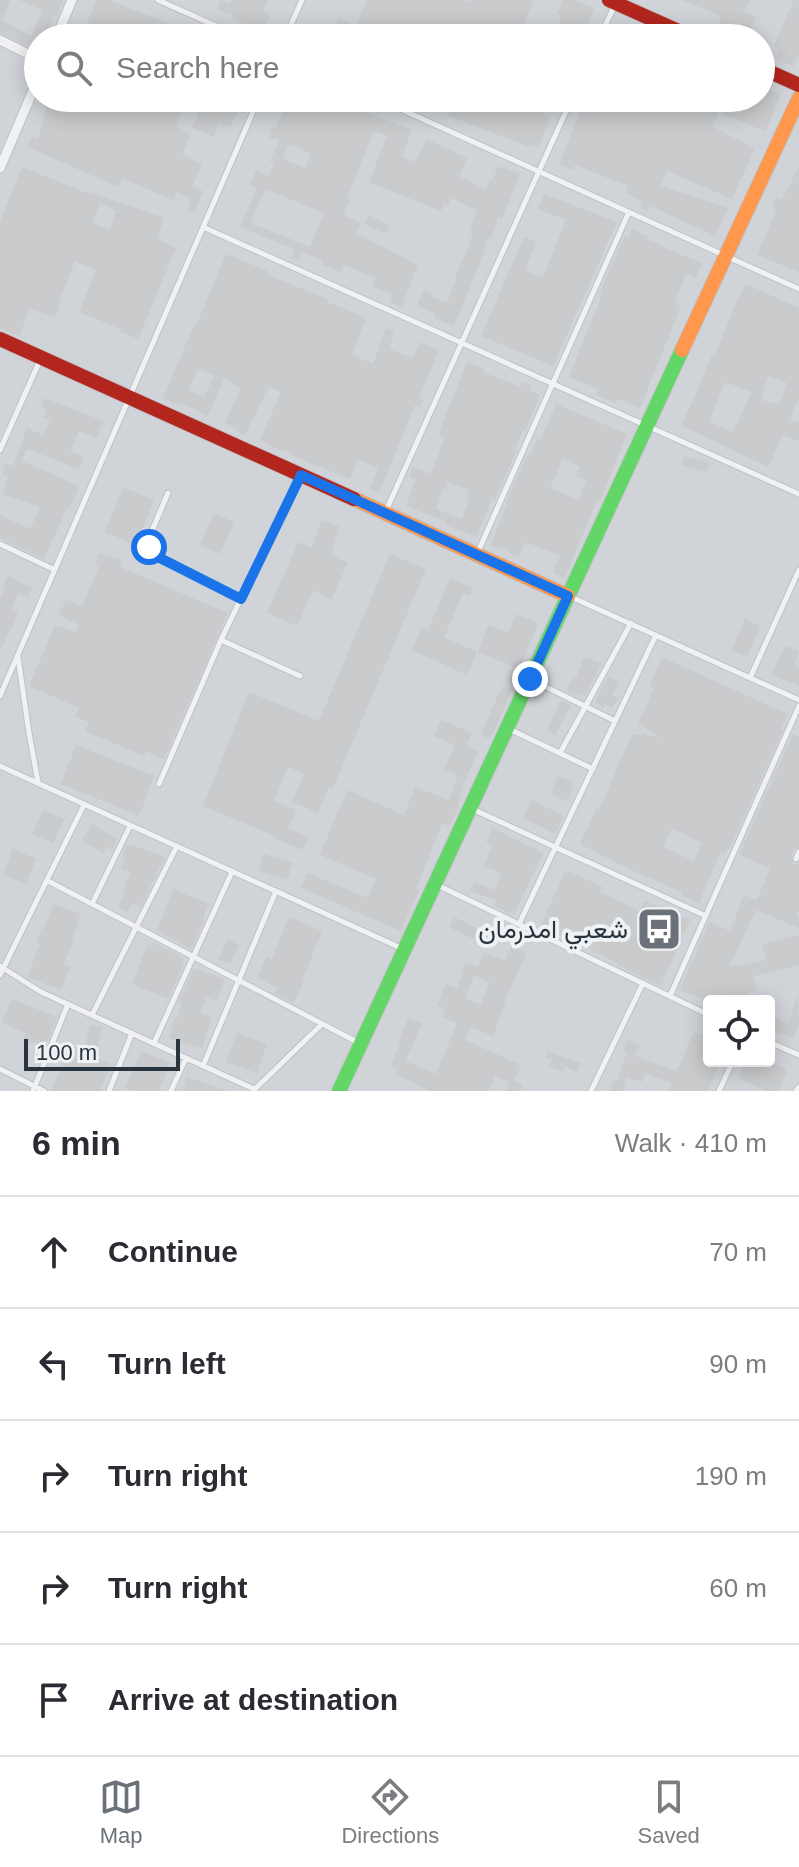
<!DOCTYPE html>
<html lang="en">
<head>
<meta charset="utf-8">
<style>
  :root { --surface:#fff; --page:#f7f7f7; --text:#2b2b33; --muted:#7c7c81; --line:#e1e1e2; --accent:#6a7178 }
  body { margin:0; font-family:Helvetica,Vazirmatn,sans-serif; background:var(--page); color:var(--text) }
  .controls { position:absolute; right:24px; bottom:24px; display:grid; overflow:hidden; border-radius:8px; box-shadow:0 4px 20px #0003 }
  .controls button { width:72px; height:72px; display:grid; place-items:center; padding:0; border:0; border-bottom:2px solid var(--line); background:var(--surface); color:var(--text); font:40px sans-serif }
  .scale { position:absolute; left:24px; bottom:20px; width:156px; box-sizing:border-box; padding-left:8px; border:4px solid #2a343d; border-top:0; font-size:22px; line-height:28px; white-space:nowrap; color:#2a343d; -webkit-text-stroke:6px #eff2f5; paint-order:stroke }
  .stop { position:absolute; width:24px; height:24px; margin:-18px; border:6px solid #1a73e8; border-radius:50%; background:#fff }
  .stop.end { background:#1a73e8; border-color:#fff; box-shadow:0 2px 8px #0008 }
  .list { margin:0; padding:0; list-style:none }
  h2 { display:flex; justify-content:space-between; align-items:center; height:104px; margin:0; padding:0 32px; font-size:34px }
  h2 small { font-size:26px; font-weight:400; color:var(--muted) }
  .list li { display:grid; grid-template-columns:52px 1fr auto; gap:24px; align-items:center; box-sizing:border-box; height:112px; padding:0 32px; border-top:2px solid var(--line) }
  .list b { display:block; font-size:30px; white-space:nowrap }
  .list em { font-size:26px; font-style:normal; color:var(--muted) }
  .icon { flex:none; width:44px; height:44px; fill:none; stroke:currentColor; stroke-width:2; stroke-linecap:round; stroke-linejoin:round }
  .map { position:relative; flex:none; width:799px; height:1091px; overflow:hidden }
  .search { position:absolute; background:var(--surface); box-shadow:0 4px 20px #0003; left:24px; right:24px; top:24px; height:88px; display:flex; align-items:center; gap:20px; box-sizing:border-box; padding:0 28px; border-radius:44px; color:var(--muted); font-size:30px }
  .sheet { height:664px; background:var(--surface) }
  nav { display:flex; justify-content:space-around; align-items:center; box-sizing:border-box; height:112px; border-top:2px solid var(--line); background:var(--surface); font-size:22px; color:var(--muted) }
  nav a { display:grid; justify-items:center; gap:4px }
  nav .on { color:var(--accent) }
  .map>svg:first-child { display:block }
  .built { fill:#d0d3d8; fill-rule:evenodd }
  .building { fill:#c9cbcd; fill-rule:evenodd }
  .lines { fill:none; stroke-linecap:round; stroke-linejoin:round }
  .lane-casing { stroke:#bfc1c3; stroke-width:7 }
  .street-casing { stroke:#bfc1c3; stroke-width:11 }
  .fast-casing { stroke:#bfc1c3; stroke-width:16 }
  .slow-casing { stroke:#bfc1c3; stroke-width:16 }
  .jam-casing { stroke:#bfc1c3; stroke-width:16 }
  .lane { stroke:#f0f1f3; stroke-width:5 }
  .street { stroke:#f0f1f3; stroke-width:9 }
  .fast { stroke:#63d668; stroke-width:14 }
  .slow { stroke:#ff974d; stroke-width:14 }
  .jam { stroke:#b3261e; stroke-width:14 }
  .route { stroke:#1a73e8; stroke-width:10 }
  .labels { text-anchor:middle; dominant-baseline:central; stroke-width:8; stroke-linejoin:round; paint-order:stroke }
  .poi-label { font-size:26px; fill:#2a343d; stroke:#eff2f5; text-anchor:end }
</style>
</head>
<body>
<div class="map">
<svg width="799" height="1091" viewBox="0 0 799 1091">
  <rect width="100%" height="100%" fill="#e1e3e5"/>
  <!-- built -->
  <path class="built" d="M0 0H799V1091H0ZM38 38H761V98H38ZM709 1001H769V1061H709Z"/>
  <!-- building -->
  <path class="building" d="M0 0H10L2 21 32 36 42 10 19 0H63L57 16 53 14 48 31 44 38H38V51L0 33Z
    M96 0H109L205 38H75L79 26 85 29Z
    M220 0 229 4 231 0H268L263 11 270 14 263 29 251 24 250 26 233 19 234 15 217 10Z
    M367 0H461L469 2 470 0H528L533 2 522 29 542 38H438L439 34 423 29 419 38H330L339 18 356 26Z
    M562 0H574L594 8 582 38H552L562 15 557 13Z
    M682 0H749L744 12 756 17 748 38H734L716 31 721 16Z
    M794 0H799V55L794 66 776 59 780 49 774 46Z
    M620 23 658 37V38H615Z
    M761 79 773 84 771 91 780 95 766 131 722 114 728 98H761Z
    M84 98H149L172 106 174 101 167 98H244L230 127 218 124 214 137 192 127 199 112 183 105 176 127 191 134 182 154 202 165 192 187 203 191 195 212 188 210 191 199 177 192 174 201 123 178 118 187 28 147 32 137 38 139 48 100 80 109Z
    M288 98H337L365 109 364 112 412 130 402 157 415 162 427 139 467 158 459 176 486 190 490 179H493L498 166 520 174 502 219 498 217 491 239 488 238 479 265 454 326 434 318 435 314 417 305 424 290 431 293 430 296 447 303 457 278 455 277 466 253 473 232 470 231 477 210 451 198 448 206 444 204 441 211 369 182 387 136 374 131 347 198 350 199 343 215 361 223 356 233 418 265 414 273 402 307 390 303 393 295 372 286 376 278 344 265 341 272 321 264 323 261 302 252 300 260 292 258 294 249 240 227 257 188 250 185 256 171 269 176 274 164 270 162 279 140 269 138 272 127 276 128ZM289 144 311 154 305 168 283 159ZM265 189 324 213 310 247 251 223Z
    M413 98H434L452 106 455 98H549L543 114 550 117 539 147 531 144 530 147 448 116 449 113Z
    M590 98H635L633 102 662 113 669 98H699L710 102 708 106 719 115 710 126 755 148 732 199 667 171 661 186 728 208 715 236 651 206 648 212 640 208 644 202 626 193 628 186 575 165 573 170 559 165 573 129 581 112 584 113Z
    M799 166V272L757 255 777 209 772 207 776 197 782 200Z
    M22 167 92 195 93 193 164 218 157 239 176 248 138 339 119 331 120 329 79 312 96 270 75 261 60 299H61L55 317 30 309 19 336 0 328V221ZM100 203 116 211 110 230 92 223Z
    M544 194 617 222 553 366 481 336 524 237 536 242 525 270 543 278 566 220 538 209Z
    M369 215 390 226 386 234 364 224Z
    M632 229 649 237 648 240 661 244 660 246 702 263 696 278 686 274 674 303 681 306 640 408 618 399 616 403 596 395 599 389 569 377 602 295 599 294 625 235 629 236Z
    M226 254 268 271 267 275 328 299 327 302 366 317 352 355 373 364 386 328 394 331 389 349 413 358 420 342 439 350 419 398 423 400 420 407 415 405 379 493 370 489 378 468 358 459 350 479 291 455 292 453 273 447 260 440 281 392 269 386 245 435 237 431 238 429 225 423 241 388 224 378 208 416 182 403 181 406 163 398 194 325 196 326ZM198 369 215 375 204 396 188 390Z
    M746 284 799 308V400H797L790 419 799 422V441L783 435 768 467 681 425 697 392 712 354 715 355 737 301ZM768 376 787 383 781 401 779 400 777 404 761 400ZM725 382 752 392 733 432 709 422Z
    M467 362 484 368 483 372 521 387 522 382 532 385 530 391 540 395 525 431 523 430 515 449 517 450 495 500 492 498 477 537 446 525 447 522 406 506 416 479 410 477 413 467 431 474 445 436 438 434ZM448 482 470 490 466 499 469 500 462 519 436 509 442 488 446 489Z
    M45 398 103 421 97 438 79 431 70 451 84 457 79 469 27 449 22 461 79 486 70 509 67 508 44 559 0 538V515L30 529 40 507 3 494 8 478 2 475 6 463 13 466 27 428 43 435 50 420 43 417 46 409 41 406Z
    M556 404 627 434 600 501 597 500 565 578 553 573 560 556 526 542 518 557 500 547 499 549 491 545 507 504H505L528 454 530 455 538 438 541 439ZM563 459 580 467 576 476 586 480 579 500 550 488Z
    M684 456 710 463 707 472 681 465Z
    M123 487 154 500 136 545 105 532Z
    M214 513 234 522 220 554 200 545Z
    M321 520 339 526 331 555 348 563 331 599 313 590 297 626 267 613 298 542 312 548Z
    M99 553 122 560 120 567 228 613 164 759 146 751 144 756 85 731 89 722 75 717 79 708 29 686 55 625 76 632 79 625 59 615 66 599 82 606 99 566 95 565Z
    M390 554 426 569 333 788 329 786 318 813 292 802 304 774 288 767 274 801 296 810 288 828 309 837 303 850 274 838 275 836 203 806 249 692 319 721Z
    M8 576 32 588 27 598 18 593 11 610 18 612 12 628 11 627 0 651V599L5 587 3 586Z
    M450 578 473 588 469 596 463 593 444 637 477 652 467 675 412 650 422 627 428 630Z
    M516 614 538 623 519 669 478 652 488 625 508 633Z
    M745 619 760 626 747 657 732 650Z
    M786 646 799 651 794 666 799 668V686L771 674Z
    M584 657 602 663 585 696 577 693 576 696 566 691 574 677 576 678Z
    M662 657 787 714 781 729 783 730 729 850 726 849 725 854 720 852 699 903 681 895 682 892 625 867 580 844 598 806 600 807 618 767H617L633 734 641 736 642 734 661 738 638 724 654 688 650 685ZM672 828 702 843 694 861 663 847Z
    M608 676 619 682 612 695 618 699 612 708 605 704 603 707 595 702Z
    M502 686 512 690 490 739 481 735Z
    M561 700 571 705 555 735 547 731Z
    M441 720 472 733 466 746 478 751 463 785 458 803 459 804 450 826 442 823 416 889 419 890 401 931 301 888 307 873 368 898 376 879 320 855 347 790 404 815 415 787 449 800 458 775 444 770 455 745 434 736Z
    M793 734 799 737V847L794 849 791 859 793 864H799V909L796 916 799 918V928L756 910 729 967 766 960 762 944 799 935V965L754 976 756 991 746 993 743 1001H707L680 990 709 922 730 931 744 895 757 900 770 868 739 855Z
    M76 745 154 776 143 804 144 805 137 816 128 811 61 784Z
    M557 776 574 782 568 801 551 795Z
    M532 800 564 816 555 834 523 818Z
    M43 810 64 819 53 843 32 834Z
    M92 824 117 839 112 850 107 846 103 853 82 841Z
    M492 828 543 853 514 915 494 906 497 901 470 891 474 882 494 890 501 873 484 866 492 845 486 842Z
    M130 844 165 857 141 906 132 903 127 912 118 907 125 893 123 892 130 872 121 869 125 857 122 855 127 845 129 847Z
    M13 848 36 859 26 884 3 875Z
    M264 854 293 863 287 880 259 871Z
    M566 870 603 887 600 892 640 911 644 901 690 920 661 986 617 965 618 964 583 945 540 926Z
    M173 889 209 904 203 918 205 919 191 949 157 931Z
    M53 904 81 914 72 940 74 941 63 965 70 967 61 990 27 977 40 944 36 942 43 926 45 927Z
    M289 917 322 931 301 983 303 984 293 1003 275 993 277 988 257 978 267 956 272 959Z
    M454 917 491 935 486 945 449 927Z
    M228 939 239 945 230 964 218 959Z
    M152 942 184 958 182 964H184L168 999 132 984 147 945 151 946Z
    M511 947 526 953 505 1001H506L493 1036 471 1027 465 1040 521 1065 514 1081 523 1085 520 1091H506L509 1082 495 1076 488 1091H430L396 1074 398 1069 391 1066 400 1044 398 1043 408 1018 422 1023 406 1061 436 1074 457 1023 442 1017 445 1008 437 1005 446 984 457 988 464 971 461 970 465 962 478 967 484 952 505 961ZM474 975 490 982 481 1005 465 999Z
    M194 968 225 979 217 1001 206 997 200 1013 212 1018 202 1048 169 1038 175 1018 177 1019 182 1004 178 1003Z
    M798 994 799 1024 794 1038 769 1030V1016L788 1023Z
    M12 999 57 1017 45 1047 23 1039 26 1033 2 1023Z
    M90 1025 102 1027 95 1057 111 1064 100 1091H51L63 1063 60 1062 67 1045 83 1052Z
    M694 1032 709 1039V1061H721L708 1091H669L672 1083 645 1074 642 1082 627 1077 623 1091H610L614 1080 617 1081 627 1052 623 1050 628 1040 639 1045 635 1056 677 1071Z
    M237 1033 267 1044 257 1073 226 1062Z
    M141 1051 170 1063 159 1091H134L125 1088Z
    M548 1052 581 1063 577 1072 565 1066 563 1072 549 1066 552 1060 546 1057Z
    M746 1061H766L787 1070 778 1091H768L739 1079Z
    M187 1077 225 1090V1091H182Z"/>
  <g class="lines">
    <!-- lane casing -->
    <g class="lane-casing">
      <path id="lane" d="M158 0 243 38
        M285 38 302 0
        M599 38 615 5
        M376 98 799 289
        M203 227 799 494
        M0 450 41 358
        M168 493 151 533 150 552 241 599
        M385 513 572 98
        M0 544 55 570
        M477 554 629 212
        M569 596 799 700
        M221 640 300 676
        M18 657 29 733 38 782
        M750 678 799 570
        M530 679 615 721
        M0 696 259 98
        M507 728 593 769
        M560 753 631 623
        M0 766 403 949
        M159 784 221 640 300 476
        M470 808 706 916
        M796 859 799 852
        M48 881 359 1043
        M435 884 709 1015
        M92 904 130 826
        M519 924 656 635
        M0 966 41 992 254 1089
        M0 975 84 805
        M670 996 799 706
        M92 1015 177 846
        M769 1042 799 1055
        M154 1043 232 872
        M203 1066 276 891
        M0 1069 44 1091
        M254 1090 322 1024
        M33 1091 68 1004
        M109 1091 132 1033
        M171 1091 186 1058
        M591 1091 643 983
        M719 1091 733 1061
        M796 1091 799 1087"/>
    </g>
    <!-- street casing -->
    <g class="street-casing">
      <path id="street" d="M56 38 72 0
        M0 40 38 59
        M0 168 38 79"/>
    </g>
    <!-- fast casing -->
    <g class="fast-casing">
      <path id="fast" d="M339 1091 682 350"/>
    </g>
    <!-- slow casing -->
    <g class="slow-casing">
      <path id="slow" d="M682 350 799 98
        M354 499 568 596"/>
    </g>
    <!-- jam casing -->
    <g class="jam-casing">
      <path id="jam" d="M609 0 694 38
        M761 68 799 85
        M0 339 354 499"/>
    </g>
    <!-- lane -->
    <use href="#lane" class="lane"/>
    <!-- street -->
    <use href="#street" class="street"/>
    <!-- fast -->
    <use href="#fast" class="fast"/>
    <!-- slow -->
    <use href="#slow" class="slow"/>
    <!-- jam -->
    <use href="#jam" class="jam"/>
  </g>
  <g class="lines">
    <!-- route -->
    <path class="route" d="M149 547 150 552 154 555 241 599 301 475 568 596 530 679"/>
  </g>
  <!-- icons -->
  <defs>
    <g id="bus-square" transform="scale(2.3)"><rect x="-9" y="-9" width="18" height="18" rx="4" fill="#6a7178" stroke="#eff2f5"/><path d="M-5-6H5V4H4V6H2V4H-2V6H-4V4H-5ZM-3.5-4V0h7V-4ZM-3.5 1.2v1.5H-2V1.2ZM2 1.2v1.5H3.5V1.2Z" fill="#fff"/></g>
  </defs>
  <g fill-rule="evenodd">
    <use href="#bus-square" x="659" y="929"/>
  </g>
  <g class="labels">
    <!-- poi labels -->
    <g class="poi-label">
      <text x="628" y="929">شعبي امدرمان</text>
    </g>
  </g>
</svg>
<div class="controls">
<button><svg class="icon" aria-label="locate" viewBox="0 0 24 24"><circle cx="12" cy="12" r="6"/><path d="M12 2v4M12 18v4M2 12h4M18 12h4"/></svg></button>
</div>
<div class="scale">100 m</div>
<div class="stop" style="left:149px;top:547px"></div>
<div class="stop end" style="left:530px;top:679px"></div>
<div class="search"><svg class="icon" aria-label="search" viewBox="0 0 24 24"><circle cx="10" cy="10" r="6"/><path d="M15 15l6 6"/></svg>Search here</div>
</div>
<section class="sheet">
<h2>6 min<small>Walk · 410 m</small></h2>
<ul class="list">
<li><svg class="icon" aria-label="ahead" viewBox="0 0 24 24"><path d="M12 20V5M6 11l6-6 6 6"/></svg><div><b>Continue</b></div><em>70 m</em></li>
<li><svg class="icon" aria-label="left" viewBox="0 0 24 24"><path d="M17 20v-9H6M10 6l-5 5 5 5"/></svg><div><b>Turn left</b></div><em>90 m</em></li>
<li><svg class="icon" aria-label="right" viewBox="0 0 24 24"><path d="M7 20v-9h11M14 6l5 5-5 5"/></svg><div><b>Turn right</b></div><em>190 m</em></li>
<li><svg class="icon" aria-label="right" viewBox="0 0 24 24"><path d="M7 20v-9h11M14 6l5 5-5 5"/></svg><div><b>Turn right</b></div><em>60 m</em></li>
<li><svg class="icon" aria-label="arrive" viewBox="0 0 24 24"><path d="M6 21V4h12l-3 4 3 4H6"/></svg><div><b>Arrive at destination</b></div></li>
</ul>
</section>
<nav>
<a class="on"><svg class="icon" aria-label="map" viewBox="0 0 24 24"><path d="M3 6l6-2 6 2 6-2v14l-6 2-6-2-6 2zM9 4v14M15 6v14"/></svg>Map</a>
<a><svg class="icon" aria-label="directions" viewBox="0 0 24 24"><path d="M12 3l9 9-9 9-9-9zM9 14v-3h6M13 9l2 2-2 2"/></svg>Directions</a>
<a><svg class="icon" aria-label="saved" viewBox="0 0 24 24"><path d="M7 4h10v16l-5-4-5 4z"/></svg>Saved</a>
</nav>
</body>
</html>
